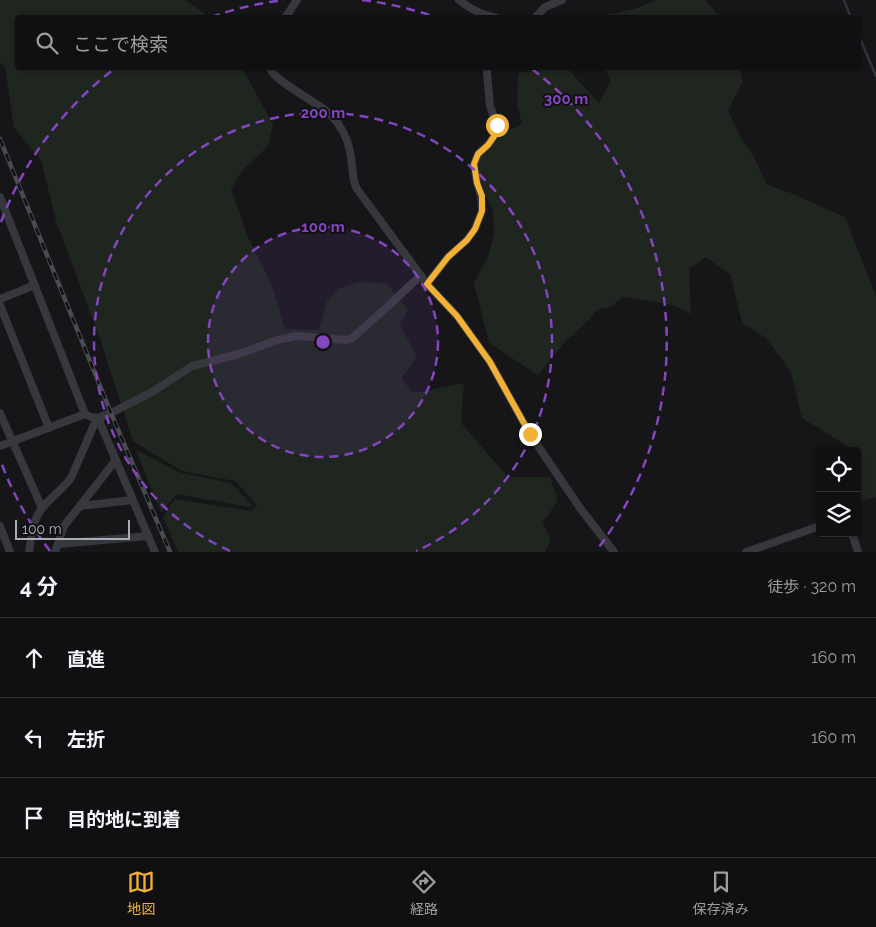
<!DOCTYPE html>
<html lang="ja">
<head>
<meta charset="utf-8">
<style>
  :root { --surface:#101012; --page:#1e1e20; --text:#f1f3f6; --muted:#9c9d9f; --line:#303032; --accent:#f2b134 }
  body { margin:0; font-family:Raleway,"Noto Sans JP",sans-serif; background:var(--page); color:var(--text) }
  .controls { position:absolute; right:15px; bottom:15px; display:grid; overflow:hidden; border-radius:5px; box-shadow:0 1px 4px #0004 }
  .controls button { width:45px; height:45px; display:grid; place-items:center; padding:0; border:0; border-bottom:1px solid var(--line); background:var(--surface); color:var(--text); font:25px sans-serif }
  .scale { position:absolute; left:15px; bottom:12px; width:115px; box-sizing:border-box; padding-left:5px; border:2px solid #a8adb8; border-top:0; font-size:14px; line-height:18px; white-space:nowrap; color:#a8adb8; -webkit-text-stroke:4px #111113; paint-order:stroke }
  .stop { position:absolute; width:15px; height:15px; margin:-11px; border:4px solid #f2b134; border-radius:50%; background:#fff }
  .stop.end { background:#f2b134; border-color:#fff; box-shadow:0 1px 5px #0008 }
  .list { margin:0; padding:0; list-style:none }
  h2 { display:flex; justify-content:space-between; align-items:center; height:65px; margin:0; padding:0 20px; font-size:21px }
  h2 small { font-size:16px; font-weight:400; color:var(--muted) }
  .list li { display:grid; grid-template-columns:32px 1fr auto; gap:15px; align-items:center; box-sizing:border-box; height:80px; padding:0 20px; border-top:1px solid var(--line) }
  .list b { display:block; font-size:19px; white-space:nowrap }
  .list em { font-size:16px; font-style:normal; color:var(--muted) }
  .icon { flex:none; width:28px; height:28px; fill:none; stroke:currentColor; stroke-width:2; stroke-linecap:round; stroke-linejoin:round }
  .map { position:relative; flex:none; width:876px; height:552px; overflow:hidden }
  .search { position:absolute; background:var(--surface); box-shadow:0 1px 4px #0004; left:15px; right:15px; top:15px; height:55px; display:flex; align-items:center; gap:12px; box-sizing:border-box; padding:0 18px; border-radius:5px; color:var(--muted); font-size:19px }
  .sheet { height:305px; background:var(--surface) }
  nav { display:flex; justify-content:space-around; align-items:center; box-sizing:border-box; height:70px; border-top:1px solid var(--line); background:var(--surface); font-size:14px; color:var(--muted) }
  nav a { display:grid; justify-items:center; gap:2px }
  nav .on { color:var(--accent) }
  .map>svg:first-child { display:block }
  .green { fill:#1e261f }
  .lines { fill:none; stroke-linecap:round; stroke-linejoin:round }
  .stream { stroke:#2c353c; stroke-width:2.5 }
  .street { stroke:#37383d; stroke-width:8 }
  .rail-casing { stroke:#4a4c52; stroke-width:4.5 }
  .rail { stroke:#111113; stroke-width:2.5; stroke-dasharray:8; stroke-linecap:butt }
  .route { stroke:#f2b134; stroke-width:6 }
  .ring { fill:none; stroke:#8446be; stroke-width:2.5; stroke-dasharray:9 6 }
  .centre { fill:#8446be; stroke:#111113; stroke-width:2.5 }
  .ring-label { font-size:15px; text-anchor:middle; font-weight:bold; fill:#8446be; stroke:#111113; stroke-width:4; stroke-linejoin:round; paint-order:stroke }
</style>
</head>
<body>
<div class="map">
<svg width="876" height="552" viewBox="0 0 876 552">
  <rect width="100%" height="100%" fill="#161618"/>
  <!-- green -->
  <path class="green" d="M0 0H186L209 17 18 18V68H242L273 124 268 146 242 171 231 189 248 237 273 288 285 329 319 330 327 301 340 288 358 282 386 283 408 310 400 325 417 357 401 378 413 393 464 383 461 423 508 477H550L558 500 547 517 542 522 551 539 545 552H178L163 517 175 499 251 511 257 505 235 481 182 471 133 441 100 339 56 221 41 160 14 128 5 68 0 62Z
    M657 0H706L719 17H596L634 9Z
    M553 68H567L599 103 611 80 604 68H739L743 81 728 110 741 138 754 157 767 185 791 193 845 217 876 296V497L857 502V463L862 455 802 418 791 372 766 338 742 323 731 276 706 257 689 269 691 314 673 305 623 297 610 307 598 309 589 320 566 341 538 375 489 343 474 283 489 254 494 233 493 211 478 180 473 154 486 141 522 124 517 105 518 73Z
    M135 449 178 472 231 483 253 506 248 507 177 494 161 512Z"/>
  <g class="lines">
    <!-- stream -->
    <path class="stream" d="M844 0 851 18
      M858 34 876 76"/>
    <!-- street -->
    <path class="street" d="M459 0C471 10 482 15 497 18
      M285 18 297 0
      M535 18 545 7 562 0
      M270 68C275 82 316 101 330 114 340 124 347 137 350 151 353 164 351 177 357 189L427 284 457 316 490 362 530 434 580 508 614 552
      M0 197 85 414 91 417 98 418 111 413 152 392 192 366 239 354 277 340 297 336 346 340 351 339 385 309 421 275
      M427 284 448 257 467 240 475 229 482 211 481 196 477 183 474 164 478 154 488 145 495 135 497 125 490 106 487 72 488 68
      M0 299 35 285
      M0 305 49 428
      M0 413 42 508
      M98 418 155 552
      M0 446 85 414
      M80 506 133 500
      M0 526 10 552
      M852 533 858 552
      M58 544 148 536
      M29 552C31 542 31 530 35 521 41 503 60 493 71 478L93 427 98 418
      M55 552 64 526 116 460
      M746 552 820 526"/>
    <!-- rail casing -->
    <g class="rail-casing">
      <path id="rail" d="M0 139 111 413 170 552"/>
    </g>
    <!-- rail -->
    <use href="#rail" class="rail"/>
  </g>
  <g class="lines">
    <!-- route -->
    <path class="route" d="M497 125 495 135 488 145 478 154 474 164 477 183 482 196V211L475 229 467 240 448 257 427 284 457 316 490 362 530 434"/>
  </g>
  <!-- distance rings -->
  <circle cx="323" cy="342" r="115" fill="#8446be" fill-opacity=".12"/>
  <g class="ring">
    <circle cx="323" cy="342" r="115"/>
    <path d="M230 551A229 229 0 1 1 416 551"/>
    <path d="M50 551A344 344 0 0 1 1 462M1 222A344 344 0 0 1 114 69M211 17A344 344 0 0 1 284 0M362 0A344 344 0 0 1 435 17M532 69A344 344 0 0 1 596 551"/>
  </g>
  <circle cx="323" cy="342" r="8" class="centre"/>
  <g class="ring-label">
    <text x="566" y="104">300 m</text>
    <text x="323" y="118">200 m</text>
    <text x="323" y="232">100 m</text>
  </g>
</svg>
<div class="controls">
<button><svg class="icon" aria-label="locate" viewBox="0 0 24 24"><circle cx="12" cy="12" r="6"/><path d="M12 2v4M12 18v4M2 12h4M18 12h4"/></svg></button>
<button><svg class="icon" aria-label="layers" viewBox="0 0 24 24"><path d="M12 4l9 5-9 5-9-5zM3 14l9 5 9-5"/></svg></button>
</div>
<div class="scale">100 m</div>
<div class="stop" style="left:497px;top:125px"></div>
<div class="stop end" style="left:530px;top:434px"></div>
<div class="search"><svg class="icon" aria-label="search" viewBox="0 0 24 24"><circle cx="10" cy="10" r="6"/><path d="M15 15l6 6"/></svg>ここで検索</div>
</div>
<section class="sheet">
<h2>4 分<small>徒歩 · 320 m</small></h2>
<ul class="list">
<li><svg class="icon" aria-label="ahead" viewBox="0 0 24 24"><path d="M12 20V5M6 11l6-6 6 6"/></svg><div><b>直進</b></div><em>160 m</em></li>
<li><svg class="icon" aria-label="left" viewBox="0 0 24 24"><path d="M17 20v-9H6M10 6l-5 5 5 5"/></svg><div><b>左折</b></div><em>160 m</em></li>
<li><svg class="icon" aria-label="arrive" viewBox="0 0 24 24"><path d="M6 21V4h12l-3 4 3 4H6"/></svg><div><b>目的地に到着</b></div></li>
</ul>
</section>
<nav>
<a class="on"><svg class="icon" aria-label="map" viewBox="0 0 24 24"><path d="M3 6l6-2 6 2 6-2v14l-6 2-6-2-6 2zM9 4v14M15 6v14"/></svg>地図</a>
<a><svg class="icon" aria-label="directions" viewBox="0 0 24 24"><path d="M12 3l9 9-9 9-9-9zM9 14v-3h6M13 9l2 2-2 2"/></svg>経路</a>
<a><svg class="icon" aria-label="saved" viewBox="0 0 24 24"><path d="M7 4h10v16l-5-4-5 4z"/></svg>保存済み</a>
</nav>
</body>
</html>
